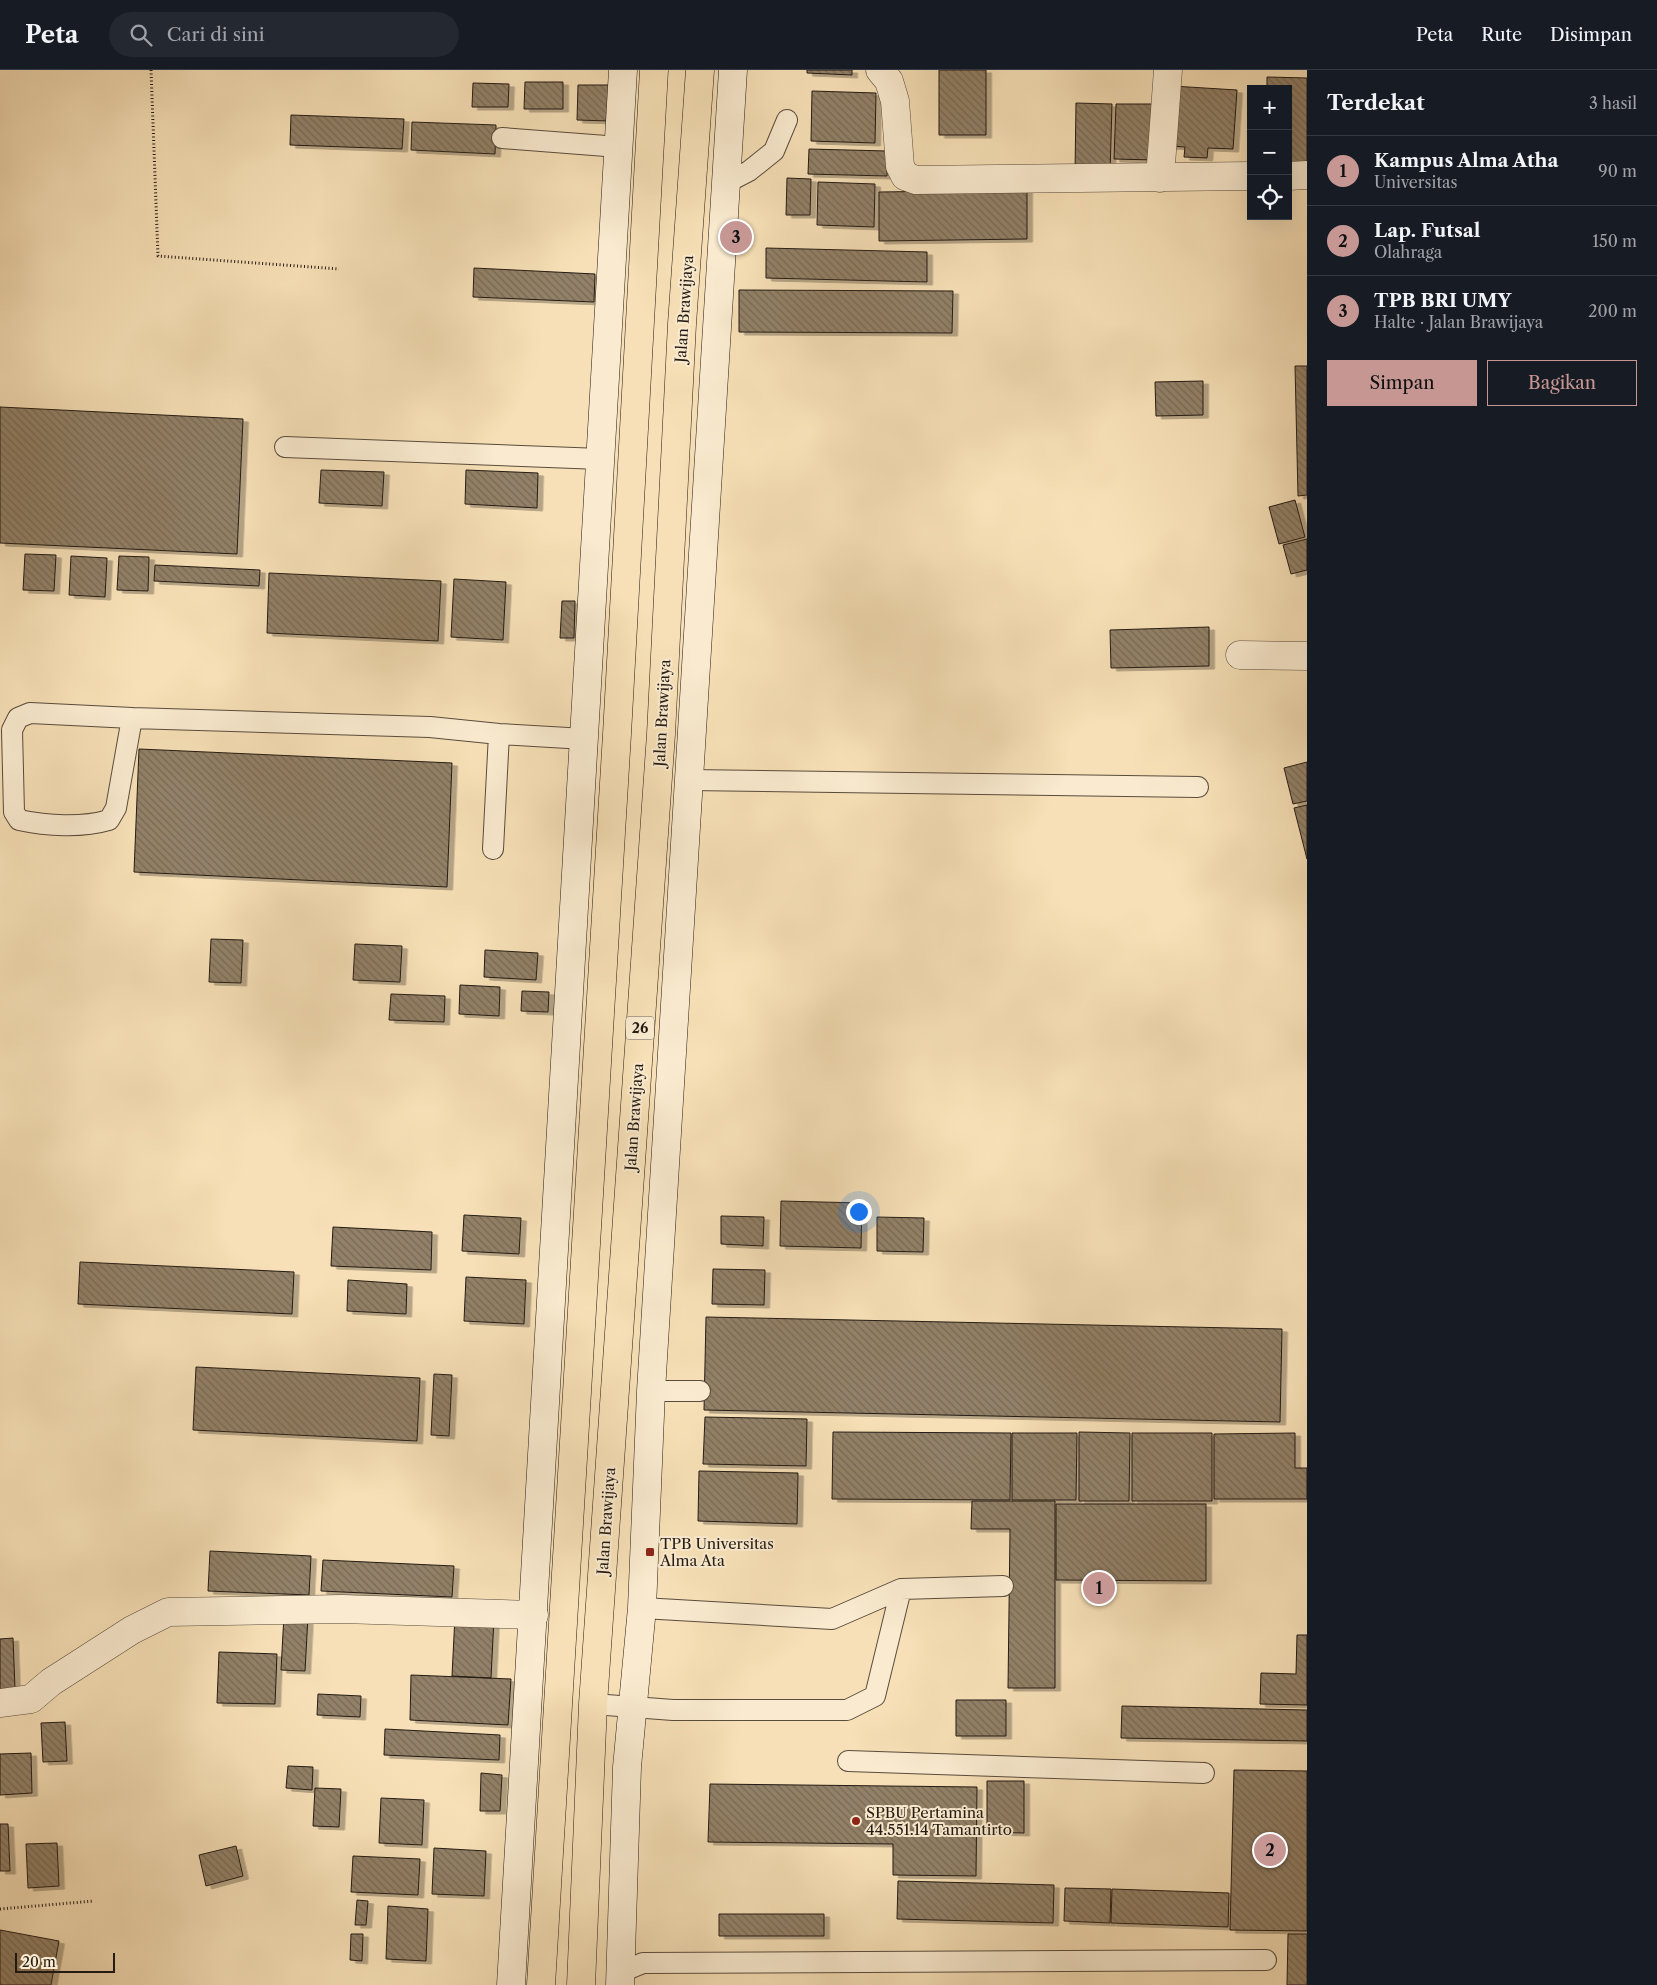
<!DOCTYPE html>
<html lang="id">
<head>
<meta charset="utf-8">
<style>
  :root { --surface:#171b24; --page:#242831; --text:#f1f3f6; --muted:#9ea1a6; --line:#363941; --accent:#c59692 }
  body { margin:0; font-family:"Libre Caslon Text",serif; background:var(--page); color:var(--text) }
  .controls { position:absolute; right:15px; top:15px; display:grid; overflow:hidden; border-radius:0px; box-shadow:0 5px 20px #0002 }
  .controls button { width:45px; height:45px; display:grid; place-items:center; padding:0; border:0; border-bottom:1px solid var(--line); background:var(--surface); color:var(--text); font:25px sans-serif }
  .scale { position:absolute; left:15px; bottom:12px; width:100px; box-sizing:border-box; padding-left:5px; border:2px solid #241b13; border-top:0; font-size:14px; line-height:18px; white-space:nowrap; color:#241b13; -webkit-text-stroke:4px #faebd0; paint-order:stroke }
  .you { position:absolute; left:858px; top:1141px; width:18px; height:18px; margin:-12px; border:4px solid #fff; border-radius:50%; background:#1a73e8; box-shadow:0 0 0 8px #1a73e833 }
  .badge { display:grid; place-items:center; width:32px; height:32px; border-radius:50%; background:var(--accent); color:#111; font-size:16px; font-weight:700 }
  .pin { position:absolute; translate:-50% -50%; border:2px solid #fff; box-shadow:0 1px 5px #0006 }
  .list { margin:0; padding:0; list-style:none }
  h2 { display:flex; justify-content:space-between; align-items:center; height:65px; margin:0; padding:0 20px; font-size:21px }
  h2 small { font-size:16px; font-weight:400; color:var(--muted) }
  .list li { display:grid; grid-template-columns:32px 1fr auto; gap:15px; align-items:center; box-sizing:border-box; height:70px; padding:0 20px; border-top:1px solid var(--line) }
  .list b { display:block; font-size:19px; white-space:nowrap }
  .list p { margin:0; font-size:16px; white-space:nowrap; color:var(--muted) }
  .list em { font-size:16px; font-style:normal; color:var(--muted) }
  .actions { display:flex; gap:10px; padding:15px 20px }
  .actions a { flex:1; padding:11px 0; border:1px solid var(--accent); border-radius:0px; text-align:center; font-size:18px; color:var(--accent) }
  .actions .main { background:var(--accent); color:#111 }
  .icon { flex:none; width:28px; height:28px; fill:none; stroke:currentColor; stroke-width:2; stroke-linecap:round; stroke-linejoin:round }
  .map { position:relative; flex:none; width:1307px; height:1915px; overflow:hidden }
  header { display:flex; align-items:center; gap:30px; box-sizing:border-box; height:70px; padding:0 25px; background:var(--surface); border-bottom:1px solid var(--line) }
  header strong { font-size:24px }
  nav { display:flex; gap:28px; margin-inline-start:auto; font-size:18px }
  .search { width:350px; height:45px; background:var(--page); display:flex; align-items:center; gap:12px; box-sizing:border-box; padding:0 18px; border-radius:28px; color:var(--muted); font-size:19px }
  main { display:flex }
  aside { flex:1; background:var(--surface) }
  .map>svg:first-child { display:block }
  .building { fill:url(#building-back-hatch); stroke:#241b13; filter:url(#shadow) }
  .lines { fill:none; stroke-linecap:round; stroke-linejoin:round }
  .lane-casing { stroke:#594c3c; stroke-width:22 }
  .street-casing { stroke:#594c3c; stroke-width:29 }
  .secondary-casing { stroke:#241b13; stroke-width:29 }
  .highway-casing { stroke:#241b13; stroke-width:29 }
  .path { stroke:#241b13; stroke-width:3; stroke-dasharray:1 2.5; stroke-linecap:butt }
  .lane { stroke:#faebd0; stroke-width:20 }
  .street { stroke:#faebd0; stroke-width:28 }
  .secondary { stroke:#faebd0; stroke-width:28 }
  .highway { stroke:#f7e0b7; stroke-width:28 }
  .poi-dot { fill:#8f2418; stroke:#faebd0; stroke-width:2 }
  .labels { text-anchor:middle; dominant-baseline:central; stroke-width:4; stroke-linejoin:round; paint-order:stroke }
  .shield { fill:#faebd0; stroke:#64594c; stroke-width:1 }
  .shield-label { font-size:14px; font-weight:bold; fill:#241b13 }
  .street-label { font-size:15px; fill:#241b13; stroke:#faebd0 }
  .poi-label { font-size:15px; fill:#241b13; stroke:#faebd0; text-anchor:start }
</style>
</head>
<body>
<header>
<strong>Peta</strong>
<div class="search"><svg class="icon" aria-label="search" viewBox="0 0 24 24"><circle cx="10" cy="10" r="6"/><path d="M15 15l6 6"/></svg>Cari di sini</div>
<nav><a>Peta</a><a>Rute</a><a>Disimpan</a></nav>
</header>
<main>
<div class="map">
<svg width="1307" height="1915" viewBox="0 0 1307 1915">
  <defs>
    <pattern id="building-back-hatch" width="6" height="6" patternUnits="userSpaceOnUse" patternTransform="scale(1.25)"><rect width="6" height="6" fill="#928168"/><path d="M-1 5l2 2M0 0l6 6M5-1l2 2" fill="none" stroke="#776954"/></pattern>
    <filter id="shadow"><feDropShadow dx="5.5" dy="3" stdDeviation="0" flood-color="#0004"/></filter>
  </defs>
  <rect width="100%" height="100%" fill="#f7e0b7"/>
  <filter id="stains"><feTurbulence type="fractalNoise" baseFrequency=".004" numOctaves="4"/><feColorMatrix values="0 0 0 0 .2 0 0 0 0 .09 0 0 0 0 .02 0 0 0 .5 -.17"/></filter>
  <radialGradient id="worn" r=".72"><stop offset=".6" stop-color="#630" stop-opacity="0"/><stop offset="1" stop-color="#630" stop-opacity=".3"/></radialGradient>
  <!-- building -->
  <path class="building" d="M807 0H852V5L807 3Z
    M939 0H986V65H939Z
    M1267 7 1307 8V94H1288V19H1267Z
    M525 12H563V39H524Z
    M473 13 509 14 508 37H472Z
    M578 15H611L610 51 577 50Z
    M1172 16 1237 20 1233 79 1208 78 1207 88 1184 87 1185 77 1169 76Z
    M812 21 876 23 875 73 811 71Z
    M1076 33 1112 34 1110 104 1075 103Z
    M1116 34H1156L1155 90 1114 89Z
    M291 45 404 49 402 79 290 75Z
    M412 52 496 55 495 84 411 80Z
    M809 79 887 81V106L808 104Z
    M787 108 811 109 810 145H786Z
    M818 112 875 114 874 157 817 155Z
    M1027 120V169L879 171V122Z
    M766 178 927 182V212L766 208Z
    M474 198 595 204 594 232 473 227Z
    M739 220 953 221 952 263 739 262Z
    M1295 296H1307V425L1298 426Z
    M1203 311V345L1156 346 1155 312Z
    M0 337 243 349 237 484 0 473Z
    M321 400 384 402 382 436 319 433Z
    M466 400 538 403 537 438 465 434Z
    M1295 430 1305 467 1279 474 1269 437Z
    M1307 469V500L1291 504 1283 475Z
    M25 484 56 485 54 521 23 520Z
    M71 486 107 488 105 527 69 525Z
    M119 486 149 487 148 521 117 520Z
    M155 495 260 500 259 516 154 511Z
    M269 503 441 511 438 571 267 563Z
    M454 509 506 512 503 570 451 567Z
    M562 531H575L574 568H560Z
    M1209 557V596L1111 598 1110 560Z
    M139 679 452 693 447 817 134 802Z
    M1307 692V731L1293 734 1284 698Z
    M1307 735V789L1294 738Z
    M211 869 243 870 241 913 209 912Z
    M355 874 402 876 400 912 353 910Z
    M485 880 538 883 536 910 484 907Z
    M460 915 500 917 499 946 459 944Z
    M522 921 549 922 548 942 521 941Z
    M391 924 445 926 444 952 389 950Z
    M781 1131 862 1133 861 1178 780 1176Z
    M464 1145 521 1148 519 1184 462 1181Z
    M721 1146 764 1147 763 1176 721 1174Z
    M877 1147 924 1148 923 1182 877 1181Z
    M333 1157 432 1162 431 1200 331 1196Z
    M80 1192 294 1202 292 1244 78 1234Z
    M713 1199 765 1200 764 1235 712 1234Z
    M466 1207 526 1210 524 1254 464 1251Z
    M348 1210 407 1214 406 1244 347 1241Z
    M706 1247 1282 1259 1280 1352 704 1340Z
    M196 1297 420 1308 417 1371 193 1360Z
    M434 1304 452 1305 449 1366 431 1365Z
    M705 1347 807 1349 806 1396 703 1394Z
    M833 1362 1011 1363 1010 1430 832 1429Z
    M1079 1362 1130 1363 1129 1431H1079Z
    M1012 1363H1077L1076 1430H1012Z
    M1132 1363H1212V1431H1132Z
    M1295 1363V1398H1307V1429H1214V1364Z
    M699 1401 798 1403 797 1454 698 1451Z
    M972 1431H1055V1618H1008L1010 1459H971Z
    M1056 1434H1206V1511L1056 1510Z
    M210 1481 311 1486 309 1525 208 1521Z
    M323 1490 454 1496 452 1527 321 1521Z
    M284 1545 308 1546 305 1601 281 1600Z
    M455 1546 494 1548 491 1608 452 1606Z
    M1297 1565H1307V1635L1260 1634 1261 1603 1296 1604Z
    M13 1568 15 1619 0 1620V1569Z
    M219 1582 277 1584 275 1634 217 1633Z
    M411 1605 511 1609 508 1655 410 1650Z
    M318 1624 361 1626 360 1647 317 1645Z
    M956 1630H1006V1666H956Z
    M1122 1636 1307 1640V1671L1121 1668Z
    M65 1652 67 1691 43 1692 41 1653Z
    M385 1659 500 1665 499 1690 384 1685Z
    M31 1683 32 1723 0 1725V1684Z
    M288 1696 313 1697 312 1720 286 1718Z
    M1234 1700 1307 1701V1861L1230 1860Z
    M481 1703 502 1705 500 1741H480Z
    M987 1711H1024V1763L987 1762Z
    M710 1714 977 1717 976 1806 893 1805V1774L708 1772Z
    M315 1718 341 1719 339 1757 313 1756Z
    M381 1728 424 1730 422 1775 379 1773Z
    M0 1754H8L10 1801H0Z
    M57 1773 59 1816 28 1818 26 1774Z
    M236 1776 243 1806 206 1816 199 1785Z
    M434 1778 486 1781 484 1826 432 1824Z
    M353 1786 420 1789 418 1825 351 1822Z
    M898 1811 1054 1815 1053 1853 897 1849Z
    M1065 1818 1111 1819 1110 1853 1064 1851Z
    M1112 1819 1229 1823 1228 1857 1111 1853Z
    M357 1830 368 1831 366 1855H355Z
    M388 1836 428 1839 426 1891 386 1889Z
    M719 1844H824V1866H719Z
    M0 1860 59 1871 51 1915H0Z
    M351 1864H363L362 1891 350 1890Z
    M1288 1864H1307V1915H1287Z"/>
  <g class="lines">
    <!-- lane casing -->
    <g class="lane-casing">
      <path id="lane" d="M502 68 619 77
        M726 113 749 101 774 81 787 50
        M285 377 601 389
        M132 648 30 643 18 648 12 660 14 742 19 750C47 756 82 758 109 750L116 738 132 648 430 657 499 664 585 669
        M689 710 1198 717
        M493 779 499 664
        M651 1321H700
        M642 1538 832 1549 901 1519 1003 1516
        M593 1634 673 1640H847L875 1626 901 1519
        M848 1691 1204 1703
        M621 1902 643 1893 1266 1890"/>
    </g>
    <!-- street casing -->
    <g class="street-casing">
      <path id="street" d="M880 0 889 11 895 31 900 96 905 106 916 110 1251 106
        M1288 106 1307 105
        M1160 108 1168 0
        M1240 585 1307 586
        M0 1633 31 1629 51 1612 132 1560 168 1542 342 1539 534 1545"/>
    </g>
    <!-- secondary casing -->
    <g class="secondary-casing">
      <path id="secondary" d="M511 1915 623 0
        M620 1915 627 1697 642 1538 651 1321 733 0"/>
    </g>
    <!-- highway casing -->
    <g class="highway-casing">
      <path id="highway" d="M541 1915 617 664 654 0
        M581 1915 593 1634 661 664 682 254 700 0"/>
    </g>
    <!-- path -->
    <path class="path" d="M151 0 158 186 339 199
      M0 1839 94 1831"/>
    <!-- lane -->
    <use href="#lane" class="lane"/>
    <!-- street -->
    <use href="#street" class="street"/>
    <!-- secondary -->
    <use href="#secondary" class="secondary"/>
    <!-- highway -->
    <use href="#highway" class="highway"/>
  </g>
  <!-- markers -->
  <g class="poi-dot">
    <rect x="645" y="1477" width="10" height="10" rx="2.5"/>
    <circle cx="856" cy="1751" r="5"/>
  </g>
  <g class="labels">
    <!-- shield labels -->
    <rect class="shield" x="626" y="946.5" width="28" height="23" rx="4"/>
    <g class="shield-label">
      <text x="640" y="958">26</text>
    </g>
    <!-- street labels -->
    <g class="street-label">
      <text transform="translate(684 239) rotate(-86)">Jalan Brawijaya</text>
      <text transform="translate(662 643) rotate(-87)">Jalan Brawijaya</text>
      <text transform="translate(634 1047) rotate(-86)">Jalan Brawijaya</text>
      <text transform="translate(606 1451) rotate(-86)">Jalan Brawijaya</text>
    </g>
    <!-- poi labels -->
    <g class="poi-label">
      <text x="660" y="1473">TPB Universitas<tspan x="660" dy="17">Alma Ata</tspan></text>
      <text x="866" y="1742">SPBU Pertamina<tspan x="866" dy="17">44.551.14 Tamantirto</tspan></text>
    </g>
  </g>
  <rect width="100%" height="100%" filter="url(#stains)"/>
  <rect width="100%" height="100%" fill="url(#worn)"/>
</svg>
<div class="controls">
<button>+</button>
<button>−</button>
<button><svg class="icon" aria-label="locate" viewBox="0 0 24 24"><circle cx="12" cy="12" r="6"/><path d="M12 2v4M12 18v4M2 12h4M18 12h4"/></svg></button>
</div>
<div class="scale">20 m</div>
<div class="you"></div>
<div class="pin badge" style="left:1099px;top:1518px">1</div>
<div class="pin badge" style="left:1270px;top:1780px">2</div>
<div class="pin badge" style="left:736px;top:167px">3</div>
</div>
<aside>
<h2>Terdekat<small>3 hasil</small></h2>
<ul class="list">
<li><span class="badge">1</span><div><b>Kampus Alma Atha</b><p>Universitas</p></div><em>90 m</em></li>
<li><span class="badge">2</span><div><b>Lap. Futsal</b><p>Olahraga</p></div><em>150 m</em></li>
<li><span class="badge">3</span><div><b>TPB BRI UMY</b><p>Halte · Jalan Brawijaya</p></div><em>200 m</em></li>
</ul>
<div class="actions"><a class="main">Simpan</a><a>Bagikan</a></div>
</aside>
</main>
</body>
</html>
